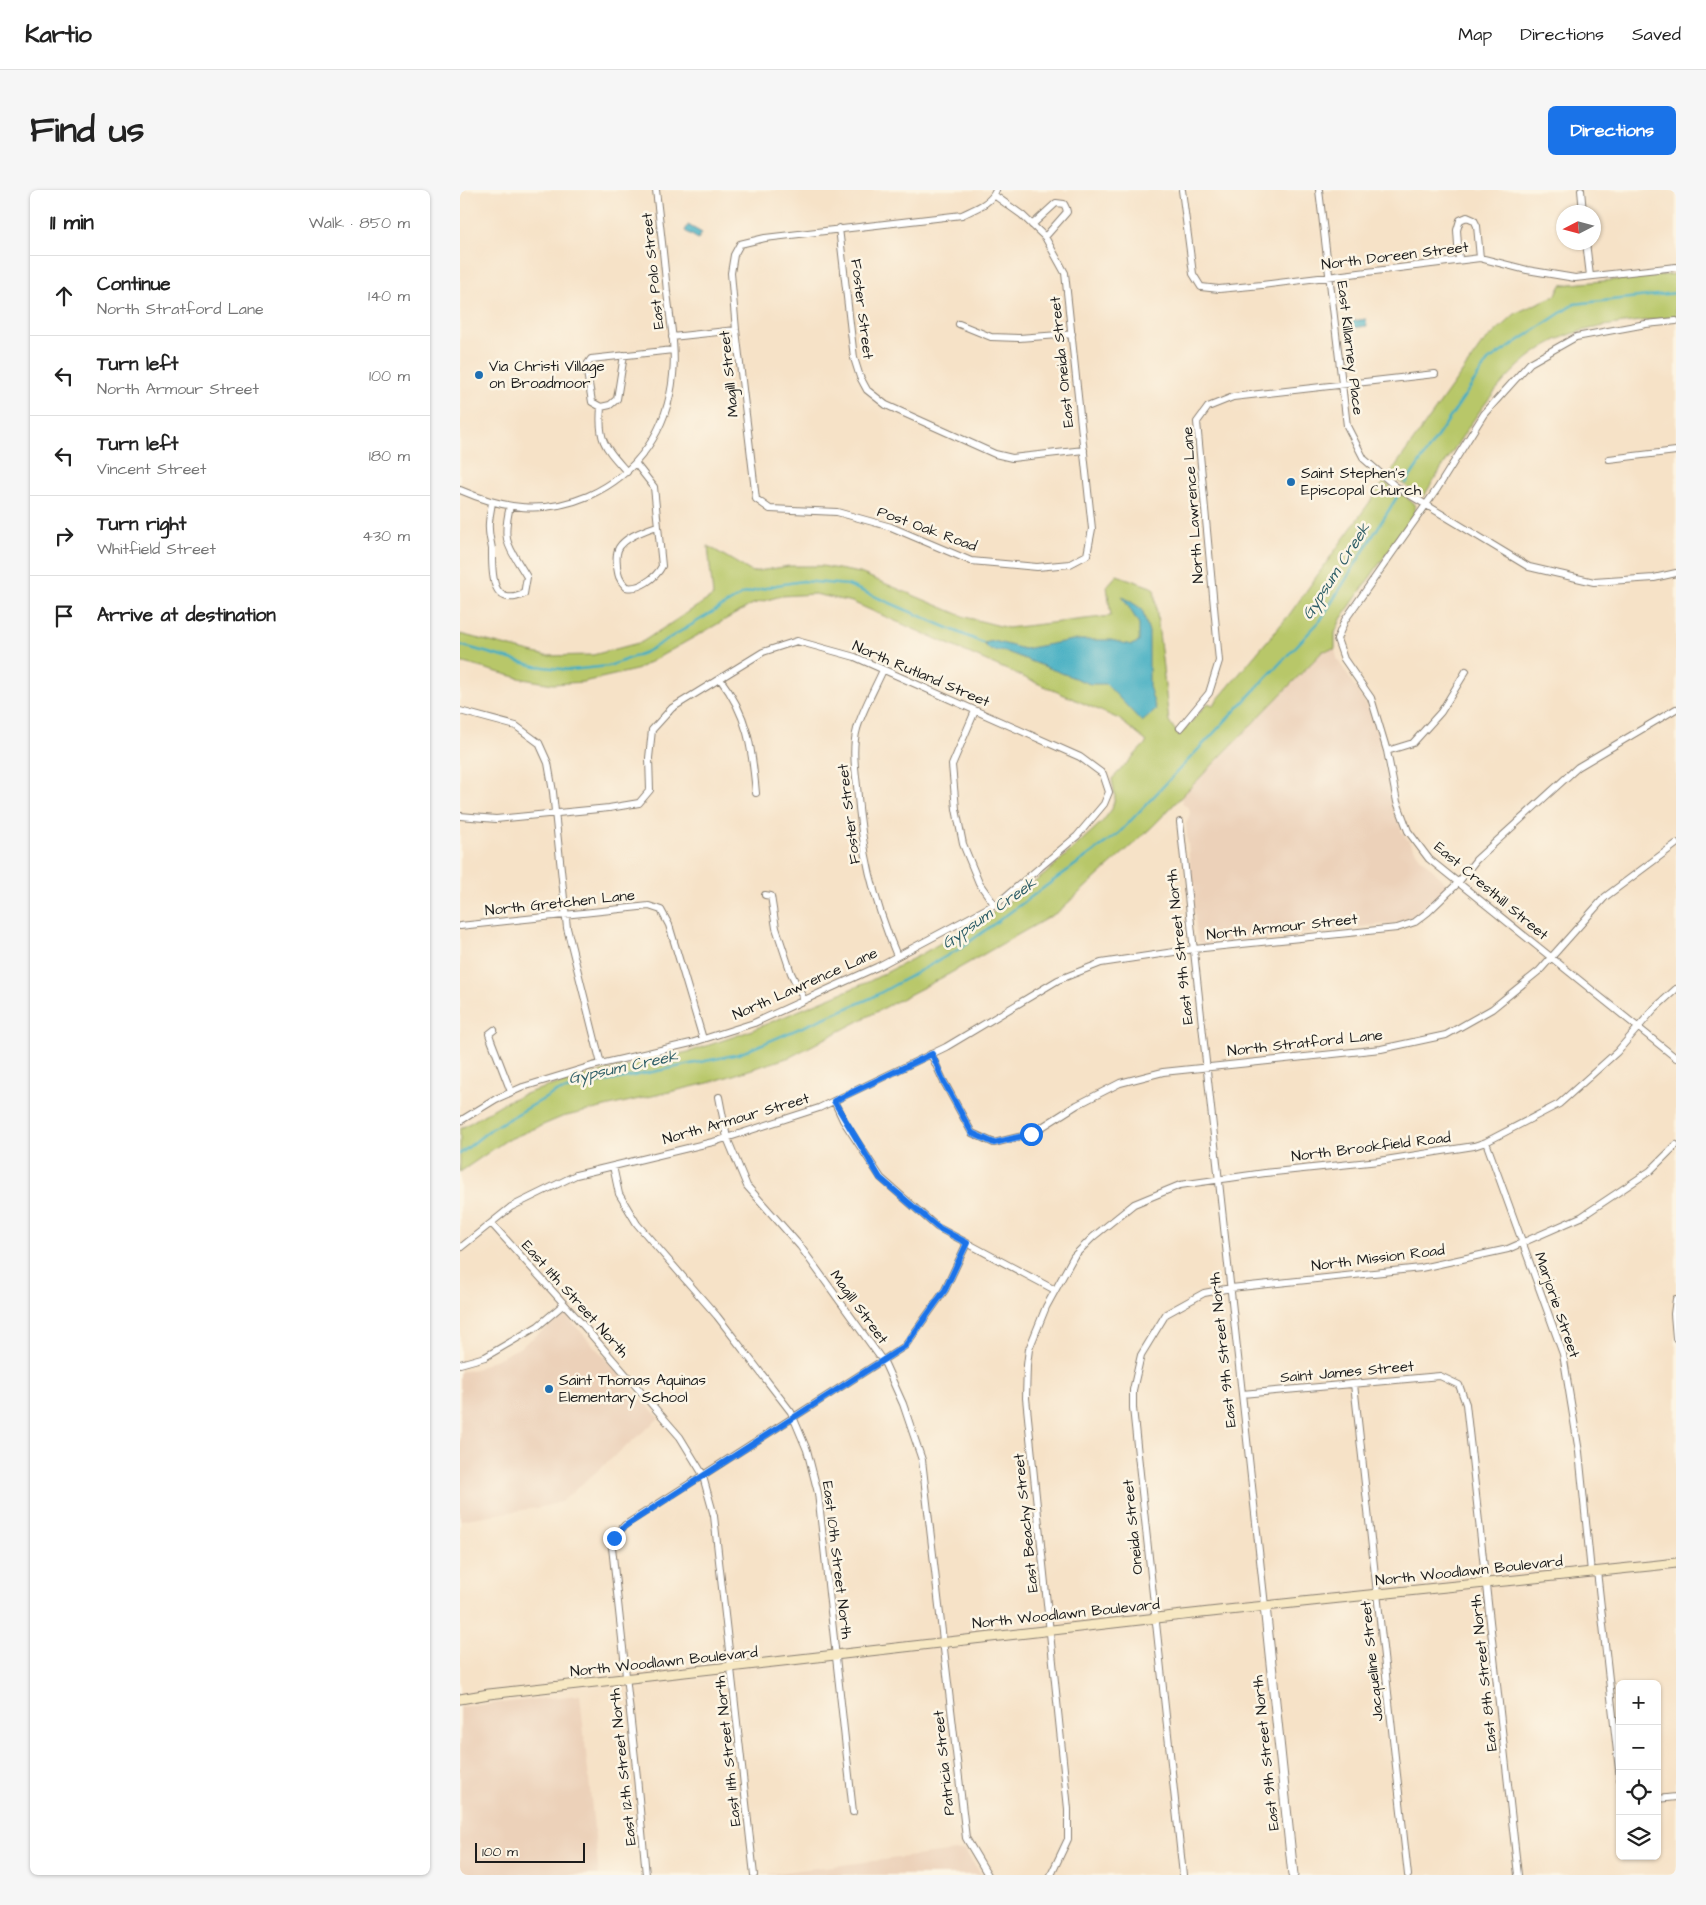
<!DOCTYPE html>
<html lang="en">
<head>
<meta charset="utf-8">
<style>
  :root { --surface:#fff; --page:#f6f6f6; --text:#222; --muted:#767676; --line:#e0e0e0; --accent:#1a73e8 }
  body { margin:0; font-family:"Architects Daughter",sans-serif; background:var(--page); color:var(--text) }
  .controls { position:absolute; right:15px; bottom:15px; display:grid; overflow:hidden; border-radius:8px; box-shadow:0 1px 4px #0004 }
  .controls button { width:45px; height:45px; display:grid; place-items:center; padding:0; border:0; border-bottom:1px solid var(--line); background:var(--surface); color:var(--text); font:25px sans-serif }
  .compass { position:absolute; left:1096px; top:15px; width:45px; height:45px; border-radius:50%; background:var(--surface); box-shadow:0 1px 4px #0004; rotate:264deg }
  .scale { position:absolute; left:15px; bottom:12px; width:110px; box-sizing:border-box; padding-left:5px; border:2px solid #1c1c1c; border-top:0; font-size:14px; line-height:18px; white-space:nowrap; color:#1c1c1c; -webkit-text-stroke:4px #fcf5e5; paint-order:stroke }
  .stop { position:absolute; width:15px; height:15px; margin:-11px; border:4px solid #1a73e8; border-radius:50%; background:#fff }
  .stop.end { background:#1a73e8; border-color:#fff; box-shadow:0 1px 5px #0008 }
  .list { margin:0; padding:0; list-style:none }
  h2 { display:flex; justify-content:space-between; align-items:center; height:65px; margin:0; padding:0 20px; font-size:21px }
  h2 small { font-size:16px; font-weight:400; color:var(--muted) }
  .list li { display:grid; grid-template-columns:32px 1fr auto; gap:15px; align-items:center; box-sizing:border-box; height:80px; padding:0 20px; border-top:1px solid var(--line) }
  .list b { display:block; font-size:19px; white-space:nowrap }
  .list p { margin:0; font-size:16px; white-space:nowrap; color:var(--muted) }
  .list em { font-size:16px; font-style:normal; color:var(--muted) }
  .icon { flex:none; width:28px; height:28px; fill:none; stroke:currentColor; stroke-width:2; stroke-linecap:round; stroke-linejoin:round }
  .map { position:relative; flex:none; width:1216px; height:1685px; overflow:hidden; border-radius:8px }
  header { display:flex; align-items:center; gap:30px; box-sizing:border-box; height:70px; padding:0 25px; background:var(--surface); border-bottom:1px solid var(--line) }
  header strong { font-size:24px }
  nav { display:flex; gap:28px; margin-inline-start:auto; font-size:18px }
  .intro { display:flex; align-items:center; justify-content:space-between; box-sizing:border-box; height:120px; padding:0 30px }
  h1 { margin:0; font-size:35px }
  .button { padding:12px 22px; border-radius:8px; background:var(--accent); color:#fff; font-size:18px; font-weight:700 }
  main { display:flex; gap:30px; padding:0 30px }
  aside { flex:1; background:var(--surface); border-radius:8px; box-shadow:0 1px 4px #0004 }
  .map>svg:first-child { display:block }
  .built { fill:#ecd1b9 }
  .green { fill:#b8c769; stroke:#6a7242 }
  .water { fill:#43aec2; stroke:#30656f }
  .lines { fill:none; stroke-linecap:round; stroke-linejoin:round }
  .stream { stroke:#43aec2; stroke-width:2.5 }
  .minor-casing { stroke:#897f72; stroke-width:8 }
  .tertiary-casing { stroke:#897f72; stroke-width:11 }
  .secondary-casing { stroke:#897f72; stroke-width:11 }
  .minor { stroke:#fff; stroke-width:6 }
  .tertiary { stroke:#fff; stroke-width:9 }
  .secondary { stroke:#f7e8c3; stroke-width:9 }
  .route { stroke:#1a73e8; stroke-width:6 }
  .poi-dot { fill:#1f6fb2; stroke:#fcf5e5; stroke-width:2 }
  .labels { text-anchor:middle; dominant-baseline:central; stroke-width:5; stroke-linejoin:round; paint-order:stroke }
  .street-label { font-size:15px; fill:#1c1c1c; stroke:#fcf5e5 }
  .poi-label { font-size:15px; fill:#1c1c1c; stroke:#fcf5e5; text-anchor:start }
  .water-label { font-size:16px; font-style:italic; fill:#2e5e67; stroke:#fcf5e5 }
</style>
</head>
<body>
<header>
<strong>Kartio</strong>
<nav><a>Map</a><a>Directions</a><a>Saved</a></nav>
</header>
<div class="intro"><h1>Find us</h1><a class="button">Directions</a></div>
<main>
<aside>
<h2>11 min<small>Walk · 850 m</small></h2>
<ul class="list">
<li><svg class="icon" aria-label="ahead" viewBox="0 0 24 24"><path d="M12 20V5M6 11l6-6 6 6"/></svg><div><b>Continue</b><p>North Stratford Lane</p></div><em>140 m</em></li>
<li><svg class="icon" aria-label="left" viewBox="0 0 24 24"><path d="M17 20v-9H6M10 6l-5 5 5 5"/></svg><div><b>Turn left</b><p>North Armour Street</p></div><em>100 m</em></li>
<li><svg class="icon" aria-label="left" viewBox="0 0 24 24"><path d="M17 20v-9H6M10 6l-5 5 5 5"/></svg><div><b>Turn left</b><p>Vincent Street</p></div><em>180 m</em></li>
<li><svg class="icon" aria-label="right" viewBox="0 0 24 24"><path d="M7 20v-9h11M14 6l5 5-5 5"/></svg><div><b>Turn right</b><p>Whitfield Street</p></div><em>430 m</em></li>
<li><svg class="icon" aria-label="arrive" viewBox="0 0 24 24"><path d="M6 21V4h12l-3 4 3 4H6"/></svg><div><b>Arrive at destination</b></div></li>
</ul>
</aside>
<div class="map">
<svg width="1216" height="1685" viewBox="0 0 1216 1685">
  <rect width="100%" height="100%" fill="#fcf5e5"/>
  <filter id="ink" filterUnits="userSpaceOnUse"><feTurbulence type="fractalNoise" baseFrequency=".02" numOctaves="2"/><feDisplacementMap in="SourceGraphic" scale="10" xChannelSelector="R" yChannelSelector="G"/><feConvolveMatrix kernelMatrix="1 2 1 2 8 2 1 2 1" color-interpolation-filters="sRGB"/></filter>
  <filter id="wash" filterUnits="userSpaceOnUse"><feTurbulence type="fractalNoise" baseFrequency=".0096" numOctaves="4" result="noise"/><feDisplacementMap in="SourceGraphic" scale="20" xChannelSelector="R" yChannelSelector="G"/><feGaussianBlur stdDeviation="1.12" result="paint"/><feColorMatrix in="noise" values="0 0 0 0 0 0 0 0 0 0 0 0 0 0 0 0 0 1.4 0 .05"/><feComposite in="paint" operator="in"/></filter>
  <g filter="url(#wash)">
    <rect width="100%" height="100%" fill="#f6e2c7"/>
    <!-- built -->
    <path class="built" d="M875 459 877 468 907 516 917 539 930 605 942 642 960 667 988 695V698L970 716 959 724 935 733 744 755 740 753 737 749 726 634 730 623 729 618 723 614 721 606 863 461Z
      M104 1123 199 1228 101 1312 82 1317 0 1330V1182L16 1179 59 1158 93 1133Z
      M120 1505 139 1685H0V1517Z
      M504 1660 522 1685H299Z"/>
    <!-- green -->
    <path class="green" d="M1216 84V127C1183 131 1150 133 1118 142 1059 158 1022 216 991 264 982 278 972 292 964 306L960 305 929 285 1022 154 1056 123 1096 105 1101 95Z
      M924 292 951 311 955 316V323L881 429 875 443V459L863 461 692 637 598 722 489 784 330 867 248 893 102 927 45 951 0 982V939L45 912 70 902 121 887 232 861 287 842 408 792 460 765 539 719 584 685 643 631 652 619 655 607 652 589 687 552 659 529 392 412 355 404 321 406 293 414 176 480 123 492 93 494 63 489 0 472V444L86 466 133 465 182 452 253 406 248 356 292 382 329 376H362L400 383 505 427 548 438 651 426 647 396 657 385 694 398 709 531 719 546 748 513 753 515 829 425Z"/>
    <!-- water -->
    <path class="water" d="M228 35 242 43 238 49 225 41Z
      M906 129 907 136 893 138 892 131Z
      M662 406 682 419 689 442V496L696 520 682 532 646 494H630L547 462 530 460 523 453 534 451 564 459 613 450H651L671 455 679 452V434Z"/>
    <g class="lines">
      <!-- stream -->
      <path class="stream" d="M946 293 1028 171 1114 114 1216 103
        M0 455 75 476 110 480 149 476 186 462 283 404 317 395 343 391 388 395 523 453
        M0 964 31 939 96 902 279 864 411 808 501 758 659 643 860 431 937 307"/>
    </g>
  </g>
  <g filter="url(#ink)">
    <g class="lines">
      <!-- minor casing -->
      <g class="minor-casing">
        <path id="minor" d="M722 0 733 84 741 97 759 99 802 95 1020 68 1067 80 1115 88 1216 77
          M859 0 887 236 904 269 935 296 1069 377 1134 392 1194 388 1216 383
          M1121 0 1123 22
          M534 5 562 25 585 47 605 83 632 339 627 365 610 374 577 377 511 371 431 337 377 322 310 319 296 309 276 140 271 83 274 65 280 54 305 48 502 25C514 19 531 14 536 0
          M572 35 596 13 604 14 606 18 607 22 585 47
          M379 38 394 168 400 187 407 200 426 215 535 264 552 268 624 260
          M1126 52 1130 86
          M999 70 997 40 1000 30 1007 27 1014 30 1017 36 1020 68
          M1216 131 1186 134 1116 147 1070 173 1024 224 977 299 885 430 877 449 884 469 911 508 927 561 937 612 948 641 969 669 1216 868
          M499 134 531 147 559 148 612 144
          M212 147 276 140
          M164 165 157 209 150 215 141 217 132 212 126 176 131 169 213 160
          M141 217C138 252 145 257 167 282
          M1149 269 1216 261
          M176 274 194 297 202 376C196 388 179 400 166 397 159 390 158 385 157 376 157 372 156 368 157 364 158 349 185 340 197 336
          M0 300C44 319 83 325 128 306 178 284 208 239 213 185 216 158 210 129 207 102 204 68 200 34 196 0
          M32 312C31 321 28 331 29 339 29 346 31 352 32 359 32 380 30 419 64 404L67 387C49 356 41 354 50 316
          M423 480C415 498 402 521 397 539 392 557 395 578 397 596 402 660 412 707 437 766
          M260 489C288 525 292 558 296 603
          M0 521 56 536 79 553 88 573 93 602 107 738 141 874
          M515 521 492 575 496 619 503 654 519 693 534 714
          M720 538 749 503 759 471 737 232 748 217 773 207 975 184
          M927 561 953 553 981 522 1006 481
          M0 626 36 629 149 618 179 613 190 600 189 568 192 540 212 518 303 462 337 451 395 467 620 567 643 584 649 602 644 614 617 646 539 712 417 777 294 833 231 853 132 876 63 897 36 909 0 931
          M720 632 805 1416
          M305 705 311 706 316 738 331 783 344 810
          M0 736 189 716 201 720 209 735 243 849
          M34 840 29 844 31 850 51 902
          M471 864 483 890 512 943 534 953 571 944 617 915 660 893 703 882 921 859 986 845 1032 819 1080 780 1145 707 1216 654
          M259 907 267 948 287 996 340 1056 425 1174 443 1214 462 1270 506 1648 528 1685
          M374 911 383 930 421 988 477 1037 595 1100
          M1026 952 1103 1164 1119 1262 1131 1382
          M153 976 159 1004 177 1034 257 1126 331 1222 347 1260 358 1303 393 1622
          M32 1034 115 1126 220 1247 242 1283 254 1326 294 1685
          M0 1058 51 1017 116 985 257 951 359 918 486 857 598 790 641 773 734 759 937 738 955 732 968 722 998 693 1016 670 1118 577 1216 519
          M1216 1109 1214 1124 1216 1148
          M0 1174 25 1167 78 1136 104 1114
          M894 1194 948 1685
          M782 1204 980 1186 999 1195 1006 1214 1058 1685
          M1137 1381 1160 1589
          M1197 1609 1216 1607
          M186 1685 177 1587 152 1357 155 1346 165 1335 445 1156 485 1100 507 1053
          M591 1685 608 1649V1619L566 1208 567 1175 569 1159 586 1117 614 1066 633 1047 674 1014 720 995 805 983 919 971 1014 956 1026 952 1099 914 1157 862 1194 819 1216 799
          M723 1685 673 1218V1200L681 1165 706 1124 744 1103 771 1098 961 1078 1048 1059 1121 1027 1190 981 1216 955"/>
      </g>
      <!-- tertiary casing -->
      <g class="tertiary-casing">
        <path id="tertiary" d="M805 1416 833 1685"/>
      </g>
      <!-- secondary casing -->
      <g class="secondary-casing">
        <path id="secondary" d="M0 1509 29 1504C252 1480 474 1453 697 1428 870 1408 1043 1392 1216 1373"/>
      </g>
      <!-- minor -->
      <use href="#minor" class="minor"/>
      <!-- tertiary -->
      <use href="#tertiary" class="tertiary"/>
      <!-- secondary -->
      <use href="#secondary" class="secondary"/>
    </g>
  </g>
  <g class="lines" filter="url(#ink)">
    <!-- route -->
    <path class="route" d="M154 1348 165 1336 445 1156 485 1100 507 1053 477 1037 420 988 374 911 472 864 483 890 512 943 534 953 571 944"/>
  </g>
  <!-- markers -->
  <g class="poi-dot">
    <circle cx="19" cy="185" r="5"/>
    <circle cx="831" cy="292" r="5"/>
    <circle cx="89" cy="1199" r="5"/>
  </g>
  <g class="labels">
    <!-- street labels -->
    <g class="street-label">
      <text transform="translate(935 66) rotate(-7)">North Doreen Street</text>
      <text transform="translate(193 81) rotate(-96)">East Polo Street</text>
      <text transform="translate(402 119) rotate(83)">Foster Street</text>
      <text transform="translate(890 158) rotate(83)">East Killarney Place</text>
      <text transform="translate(602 172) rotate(-96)">East Oneida Street</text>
      <text transform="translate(269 184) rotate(-96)">Magill Street</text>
      <text transform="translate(733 315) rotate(-94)">North Lawrence Lane</text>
      <text transform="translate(467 339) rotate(20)">Post Oak Road</text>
      <text transform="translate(461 484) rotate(23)">North Rutland Street</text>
      <text transform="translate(389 624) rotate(-97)">Foster Street</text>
      <text transform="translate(1031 701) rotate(40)">East Cresthill Street</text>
      <text transform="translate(100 713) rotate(-6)">North Gretchen Lane</text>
      <text transform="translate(822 737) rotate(-6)">North Armour Street</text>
      <text transform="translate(720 757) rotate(-96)">East 9th Street North</text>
      <text transform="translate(345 794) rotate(-24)">North Lawrence Lane</text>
      <text transform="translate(845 853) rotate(-6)">North Stratford Lane</text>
      <text transform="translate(276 929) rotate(-16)">North Armour Street</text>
      <text transform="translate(911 957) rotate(-7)">North Brookfield Road</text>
      <text transform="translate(918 1068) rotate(-7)">North Mission Road</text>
      <text transform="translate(115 1109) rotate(48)">East 11th Street North</text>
      <text transform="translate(1097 1115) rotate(71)">Marjorie Street</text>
      <text transform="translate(399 1117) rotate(54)">Magill Street</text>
      <text transform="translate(763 1160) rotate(-96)">East 9th Street North</text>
      <text transform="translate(887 1182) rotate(-5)">Saint James Street</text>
      <text transform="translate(566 1333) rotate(-96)">East Beachy Street</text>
      <text transform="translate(673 1337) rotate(-96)">Oneida Street</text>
      <text transform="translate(377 1370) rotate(83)">East 10th Street North</text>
      <text transform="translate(1009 1381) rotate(-6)">North Woodlawn Boulevard</text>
      <text transform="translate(606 1424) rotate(-6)">North Woodlawn Boulevard</text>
      <text transform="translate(912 1471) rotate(-96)">Jacqueline Street</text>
      <text transform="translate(204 1472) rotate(-6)">North Woodlawn Boulevard</text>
      <text transform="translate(1024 1483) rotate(-96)">East 8th Street North</text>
      <text transform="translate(268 1561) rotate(-96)">East 11th Street North</text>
      <text transform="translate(806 1563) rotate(-96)">East 9th Street North</text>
      <text transform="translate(484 1573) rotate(-96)">Patricia Street</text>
      <text transform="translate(163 1577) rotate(-96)">East 12th Street North</text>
    </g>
    <!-- poi labels -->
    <g class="poi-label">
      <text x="29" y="176">Via Christi Village<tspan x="29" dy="17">on Broadmoor</tspan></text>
      <text x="841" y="283">Saint Stephen's<tspan x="841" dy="17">Episcopal Church</tspan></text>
      <text x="99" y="1190">Saint Thomas Aquinas<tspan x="99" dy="17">Elementary School</tspan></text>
    </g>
    <!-- water labels -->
    <g class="water-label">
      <text transform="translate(876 381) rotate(-57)">Gypsum Creek</text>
      <text transform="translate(529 723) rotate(-35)">Gypsum Creek</text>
      <text transform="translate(163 877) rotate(-12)">Gypsum Creek</text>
    </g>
  </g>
</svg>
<div class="controls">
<button>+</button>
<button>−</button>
<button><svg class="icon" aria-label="locate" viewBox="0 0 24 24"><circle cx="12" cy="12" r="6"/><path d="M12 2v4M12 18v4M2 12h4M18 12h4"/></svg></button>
<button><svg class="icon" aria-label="layers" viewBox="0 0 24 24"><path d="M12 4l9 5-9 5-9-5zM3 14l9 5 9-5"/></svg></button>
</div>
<svg class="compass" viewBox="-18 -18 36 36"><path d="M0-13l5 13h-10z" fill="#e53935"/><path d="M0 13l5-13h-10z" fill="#767676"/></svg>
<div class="scale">100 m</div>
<div class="stop" style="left:571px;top:944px"></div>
<div class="stop end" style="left:154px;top:1348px"></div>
</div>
</main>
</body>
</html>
